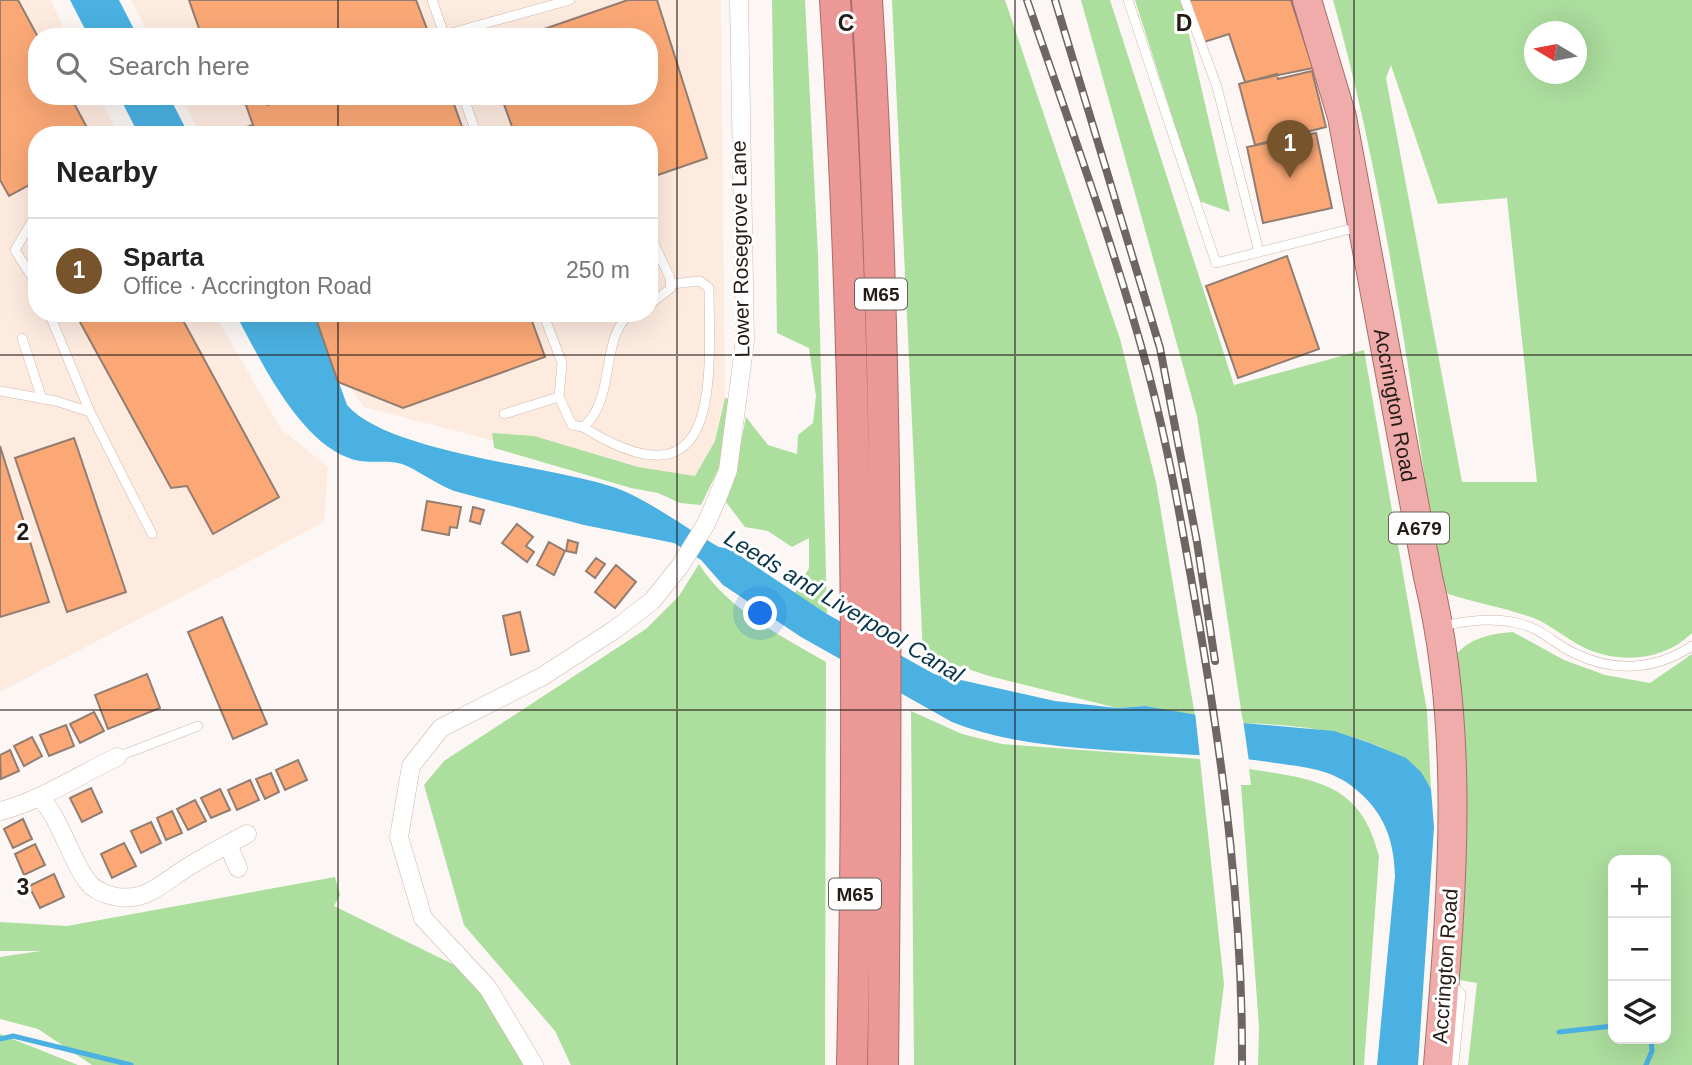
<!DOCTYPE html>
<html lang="en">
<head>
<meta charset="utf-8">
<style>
  :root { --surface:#fff; --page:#f6f6f6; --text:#222; --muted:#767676; --line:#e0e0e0; --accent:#77542c }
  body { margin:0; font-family:Arial,sans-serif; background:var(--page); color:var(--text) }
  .controls { position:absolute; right:21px; bottom:21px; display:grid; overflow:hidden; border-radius:14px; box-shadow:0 7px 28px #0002 }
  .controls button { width:63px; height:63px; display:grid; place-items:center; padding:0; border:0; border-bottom:2px solid var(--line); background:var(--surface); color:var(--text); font:35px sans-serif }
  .compass { position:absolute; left:1524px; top:21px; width:63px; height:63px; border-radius:50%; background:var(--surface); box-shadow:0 7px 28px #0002; rotate:280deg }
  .you { position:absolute; left:761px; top:614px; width:24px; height:24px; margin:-18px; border:5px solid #fff; border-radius:50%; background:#1a73e8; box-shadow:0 0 0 10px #1a73e833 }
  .badge { display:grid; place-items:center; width:46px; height:46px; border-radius:50%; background:var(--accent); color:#fff; font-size:23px; font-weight:700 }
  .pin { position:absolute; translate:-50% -58px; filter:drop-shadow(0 2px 4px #0008) }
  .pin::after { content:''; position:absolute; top:37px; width:24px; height:21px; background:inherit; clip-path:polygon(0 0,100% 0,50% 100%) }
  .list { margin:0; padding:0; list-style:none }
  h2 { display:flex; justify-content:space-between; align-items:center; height:91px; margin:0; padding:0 28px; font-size:30px }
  h2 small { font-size:23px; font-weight:400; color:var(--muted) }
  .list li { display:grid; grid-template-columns:46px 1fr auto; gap:21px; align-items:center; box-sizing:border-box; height:105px; padding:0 28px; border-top:2px solid var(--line) }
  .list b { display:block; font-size:26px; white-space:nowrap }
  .list p { margin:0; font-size:23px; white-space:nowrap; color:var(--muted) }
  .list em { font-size:23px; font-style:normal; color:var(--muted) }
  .icon { flex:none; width:38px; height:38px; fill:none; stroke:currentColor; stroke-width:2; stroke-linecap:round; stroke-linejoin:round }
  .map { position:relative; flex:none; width:1692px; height:1065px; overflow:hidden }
  .search { position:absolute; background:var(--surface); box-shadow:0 7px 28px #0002; left:28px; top:28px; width:630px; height:77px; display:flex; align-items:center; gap:18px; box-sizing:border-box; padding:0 24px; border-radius:28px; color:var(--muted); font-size:26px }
  .panel { position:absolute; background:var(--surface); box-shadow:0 7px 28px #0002; left:28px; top:126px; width:630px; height:196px; border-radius:28px }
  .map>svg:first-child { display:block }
  .built { fill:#feebe0 }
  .green { fill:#acde9e; fill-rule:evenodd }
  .water { fill:#4ab1e2 }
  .pier { fill:#fcf7f4 }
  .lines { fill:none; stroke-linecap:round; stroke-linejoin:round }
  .stream { stroke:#4ab1e2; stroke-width:5 }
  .building { fill:#fba876; stroke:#937d70; stroke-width:2 }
  .service-casing { stroke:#ceb6a9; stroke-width:10 }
  .minor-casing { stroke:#ceb6a9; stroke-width:19 }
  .trunk-casing { stroke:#a66d6a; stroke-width:30 }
  .motorway-casing { stroke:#a66d6a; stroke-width:32 }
  .service { stroke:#fff; stroke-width:9 }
  .minor { stroke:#fff; stroke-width:18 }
  .trunk { stroke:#f0acab; stroke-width:28 }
  .motorway { stroke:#ec9896; stroke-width:30 }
  .rail-casing { stroke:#6e6662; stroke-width:8 }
  .rail { stroke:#fff; stroke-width:5; stroke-dasharray:16; stroke-linecap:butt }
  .grid { fill:none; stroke:#251c17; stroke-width:2; stroke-opacity:0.55 }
  .labels { text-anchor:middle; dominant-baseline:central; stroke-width:6; stroke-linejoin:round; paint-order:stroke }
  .shield { fill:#fff; stroke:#66605d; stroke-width:2 }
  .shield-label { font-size:19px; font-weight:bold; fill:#251c17 }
  .street-label { font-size:21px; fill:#251c17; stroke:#fff }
  .water-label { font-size:23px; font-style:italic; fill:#07364a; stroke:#fff }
  .grid-label { font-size:23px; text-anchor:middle; font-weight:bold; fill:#251c17; stroke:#fff; stroke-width:6; stroke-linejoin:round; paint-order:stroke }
</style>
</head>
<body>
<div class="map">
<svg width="1692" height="1065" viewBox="0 0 1692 1065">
  <rect width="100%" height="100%" fill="#fcf7f4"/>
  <!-- built -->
  <path class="built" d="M0 0H51L67 37H37V96H98L119 135H37V313H214L281 429 328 467 324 522 0 692Z
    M131 0H721L725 398 715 441 686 491 364 407 299 313H649V135H201L181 96H649V37H150Z"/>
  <!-- green -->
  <path class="green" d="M772 0H805L818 255 827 614 795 593 809 568V538L792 547 768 531 745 527 725 501 735 472 746 417 768 445 797 454 798 435 813 423 816 396 809 348 777 333Z
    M892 0H1005L1120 339 1156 482 1195 716 1145 706 1117 708 989 676 923 654Z
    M1081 0H1110L1234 385 1364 350 1427 711 1431 789C1400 733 1301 725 1243 723L1197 416Z
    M1135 0H1181L1230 212 1199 201Z
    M1333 0H1692V633C1665 660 1622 664 1587 649 1569 641 1554 627 1536 619 1507 608 1476 603 1448 594L1438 569C1410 378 1385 186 1333 0ZM1534 32H1576V74H1534ZM1391 65 1438 204 1507 198 1537 482H1462L1386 78Z
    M725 398 733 400 719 468 701 505 680 503 658 493 631 488 494 448 492 433 534 436 638 467 695 476 715 441Z
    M699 564C727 609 781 636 826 662L825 1065H571L555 1031 464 925 424 785 444 761 646 629 679 596Z
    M1513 632 1564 660 1605 675 1650 683 1692 654V1065H1468L1477 983 1453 979 1451 660C1468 639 1486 634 1513 632ZM1613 860H1666V1039H1613Z
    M911 711 962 734 1002 744 1200 759 1224 984 1214 1065H914Z
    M1249 769C1316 779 1361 783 1379 856L1364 1065H1258L1259 1027 1241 785H1251Z
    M335 877 340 895 334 906 477 976 531 1065H92L38 1029 0 1019V957L41 951H0V922L67 926Z
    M0 1034 78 1065H0Z"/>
  <!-- water -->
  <path class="water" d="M70 0H119L138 37H89Z
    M119 96H169L189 135H139Z
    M235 313H314L347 405C390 454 550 465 616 488 649 500 687 529 719 547L730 549 827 614 934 674 1055 701 1117 708 1145 706 1243 723 1334 731 1370 743 1406 758 1421 772 1431 789 1434 827 1418 1065H1377L1395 876C1394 835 1381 806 1346 782 1323 767 1294 766 1269 762 1169 747 1046 759 952 722L801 637 723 585 701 560 674 543 584 525 454 491C436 484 416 469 402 464 385 459 366 465 349 458 298 440 260 359 235 313Z"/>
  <!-- pier -->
  <path class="pier" d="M1195 712 1243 719 1249 762 1200 758Z"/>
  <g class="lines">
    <!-- stream -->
    <path class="stream" d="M1559 1032 1613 1026
      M0 1039 13 1036 131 1065
      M1646 1065 1652 1051 1651 1039"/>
  </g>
  <!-- building -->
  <path class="building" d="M0 0H18L38 37 37 96H70L91 135H37V181L9 196 0 180Z
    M189 0H416L430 37H202Z
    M628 0H657L707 158 649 178V135H515L501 96H649V37H521Z
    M1187 0H1291L1313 68 1245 82 1229 34 1201 43Z
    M1312 71 1326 127 1255 145 1239 84 1277 74 1278 79Z
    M294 96H451L465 135H232L231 132 253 125 246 105 266 98 268 105Z
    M1316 133 1332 208 1263 223 1247 147Z
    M1287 256 1319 349 1238 378 1206 286Z
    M75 313H179L279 497 213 534 187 486 171 488Z
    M314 313H529L545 357 403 408 338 382Z
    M74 438 126 592 67 612 15 458Z
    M0 446 49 602 0 617Z
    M427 501 461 507 457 528 450 527 449 535 422 530Z
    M473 507 484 510 480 524 470 521Z
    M517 524 533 537 526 546 534 552 527 562 502 543Z
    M568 540 578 543 576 553 566 551Z
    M549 542 565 551 554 575 537 565Z
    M596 558 605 564 595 578 586 571Z
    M616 565 636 582 615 608 595 592Z
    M520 612 529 651 511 655 503 616Z
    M222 617 267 724 233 739 188 632Z
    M147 674 160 708 108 729 95 695Z
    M94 712 104 731 80 743 70 724Z
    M66 725 74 746 49 756 40 735Z
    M32 737 42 756 24 766 14 746Z
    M10 750 19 771 1 779 0 755Z
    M298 760 307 780 285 790 276 770Z
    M271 773 279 792 265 799 256 779Z
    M250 780 259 800 237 810 228 790Z
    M91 788 102 812 82 822 70 798Z
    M220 789 230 810 211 818 201 798Z
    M195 800 206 821 188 830 177 809Z
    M172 811 182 833 166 840 157 818Z
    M23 819 32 839 13 848 4 829Z
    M151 822 161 843 141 853 131 831Z
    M124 843 136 866 112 878 101 854Z
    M35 844 45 865 24 875 15 854Z
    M54 874 64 897 40 908 29 886Z"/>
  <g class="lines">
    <!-- service casing -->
    <g class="service-casing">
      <path id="service" d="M432 0 445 37
        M1128 0 1216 263 1358 227
        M1185 0 1217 87 1259 252
        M444 35 570 0
        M463 96 477 135
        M37 213 15 250 37 285
        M649 233 670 278 671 288 649 305
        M49 313 90 412
        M22 338 42 399
        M0 391 56 401 90 412 152 534
        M559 397 572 425 583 427C617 399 599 337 631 313
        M504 414 559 397 562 363 543 313
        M583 427C721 513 710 384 709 288L700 281 671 284
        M1442 626C1467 621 1491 617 1517 623 1544 629 1552 643 1574 653 1614 673 1656 670 1692 646
        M117 757 198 726
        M1450 983 1461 994 1454 1063 1451 1065"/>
    </g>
    <!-- minor casing -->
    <g class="minor-casing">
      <path id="minor" d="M40 797C62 822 68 854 87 881 93 889 100 892 109 895 142 905 160 885 186 868 206 856 226 845 247 834
        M0 811C38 802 81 774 117 757
        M228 844 238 868
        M534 1065 488 988 423 918 399 837 411 766 441 728 543 676 614 630 652 601 680 566 706 524 719 494 728 470 745 340 739 0"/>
    </g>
    <!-- trunk casing -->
    <g class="trunk-casing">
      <g id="trunk">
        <path id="s1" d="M1307 0 1342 117 1428 577C1467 737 1451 903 1438 1065"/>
      </g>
    </g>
    <!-- motorway casing -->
    <g class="motorway-casing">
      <path id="motorway" d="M835 0C858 355 860 710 852 1065
        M867 0C889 355 887 710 883 1065"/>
    </g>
    <!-- service -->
    <use href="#service" class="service"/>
    <!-- minor -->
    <use href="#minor" class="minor"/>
    <!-- trunk -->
    <use href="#trunk" class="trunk"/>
    <!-- motorway -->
    <use href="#motorway" class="motorway"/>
    <!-- rail casing -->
    <g class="rail-casing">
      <path id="rail" d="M1027 0C1069 123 1114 245 1148 371 1170 454 1184 538 1199 623 1224 769 1243 917 1242 1065
        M1055 0 1160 348 1197 542 1215 661"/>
    </g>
    <!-- rail -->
    <use href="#rail" class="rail"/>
  </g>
  <!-- grid -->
  <path class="grid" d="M338 0V37M677 0V1065M1015 0V1065M1354 0V1065M338 96V135M338 313V1065M0 355H1692M0 710H1692"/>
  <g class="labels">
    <!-- shield labels -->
    <g class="shield">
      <rect x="855" y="278.5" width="52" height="31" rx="5"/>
      <rect x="1389" y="512.5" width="60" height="31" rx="5"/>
      <rect x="829" y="878.5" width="52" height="31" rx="5"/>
    </g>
    <g class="shield-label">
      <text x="881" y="294">M65</text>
      <text x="1419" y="528">A679</text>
      <text x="855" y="894">M65</text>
    </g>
    <!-- street labels -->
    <g class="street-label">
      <text transform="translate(740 249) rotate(-91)">Lower Rosegrove Lane</text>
      <text stroke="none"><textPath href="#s1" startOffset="415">Accrington Road</textPath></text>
      <text transform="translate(1445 966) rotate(-86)">Accrington Road</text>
    </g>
    <!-- water labels -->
    <g class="water-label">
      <text transform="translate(844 606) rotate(31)">Leeds and Liverpool Canal</text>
    </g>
  </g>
  <g class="grid-label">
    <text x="846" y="31">C</text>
    <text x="1184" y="31">D</text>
    <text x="23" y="540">2</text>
    <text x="23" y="895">3</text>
  </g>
</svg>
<div class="controls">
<button>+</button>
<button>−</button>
<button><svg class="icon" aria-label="layers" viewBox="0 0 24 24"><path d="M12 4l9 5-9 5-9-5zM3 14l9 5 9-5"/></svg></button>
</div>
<svg class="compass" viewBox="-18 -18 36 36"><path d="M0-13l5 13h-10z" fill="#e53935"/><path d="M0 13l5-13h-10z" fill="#767676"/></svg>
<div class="you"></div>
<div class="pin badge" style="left:1290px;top:178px">1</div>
<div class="search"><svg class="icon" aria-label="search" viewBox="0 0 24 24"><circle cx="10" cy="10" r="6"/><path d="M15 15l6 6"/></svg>Search here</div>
<section class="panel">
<h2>Nearby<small></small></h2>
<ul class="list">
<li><span class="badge">1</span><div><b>Sparta</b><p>Office · Accrington Road</p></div><em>250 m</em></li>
</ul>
</section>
</div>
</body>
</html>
